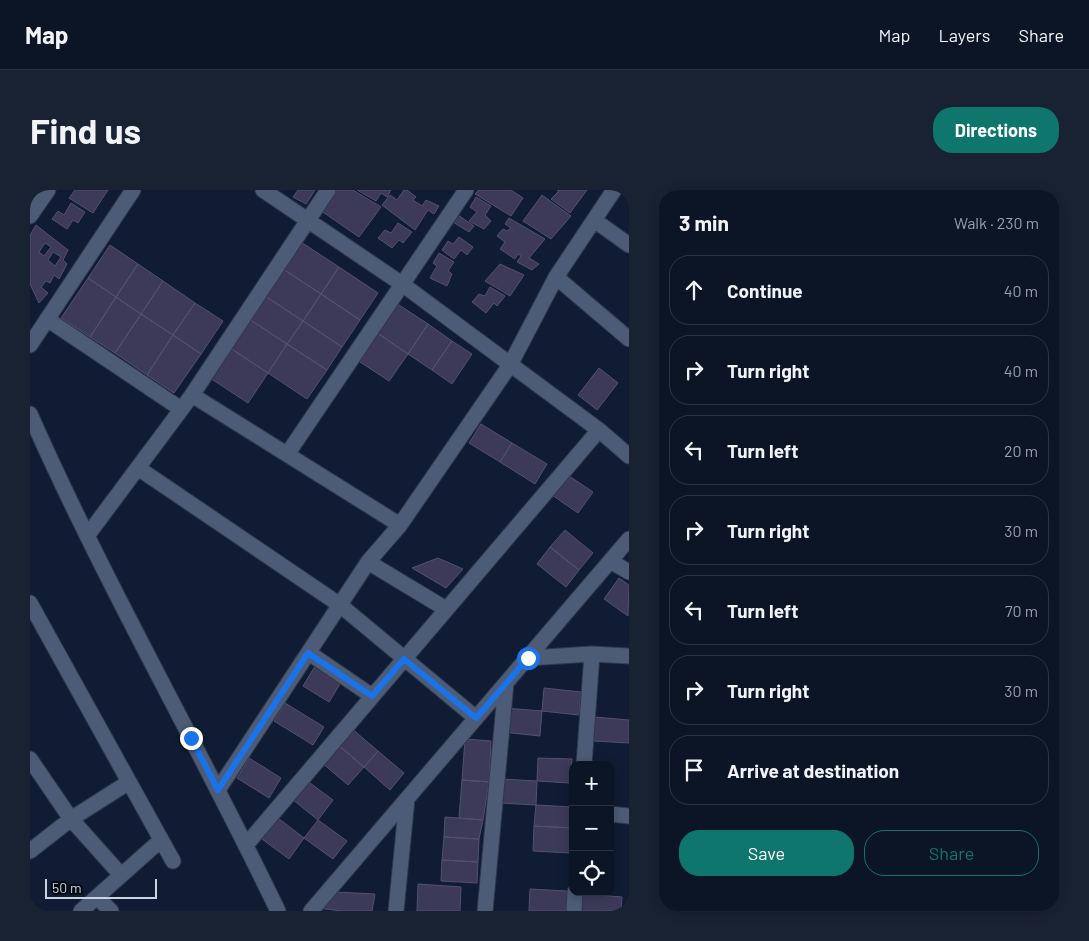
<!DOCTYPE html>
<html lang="en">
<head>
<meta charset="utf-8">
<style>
  :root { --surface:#0b1526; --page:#192232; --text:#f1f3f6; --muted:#9a9fa7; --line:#2b3443; --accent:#0f766e }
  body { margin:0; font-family:Barlow,sans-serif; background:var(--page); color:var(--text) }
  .controls { position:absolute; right:15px; bottom:15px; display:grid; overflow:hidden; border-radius:10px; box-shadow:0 2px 12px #0003 }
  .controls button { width:45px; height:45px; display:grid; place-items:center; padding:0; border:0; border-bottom:1px solid var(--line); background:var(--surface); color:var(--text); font:25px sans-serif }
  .scale { position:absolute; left:15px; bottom:12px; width:112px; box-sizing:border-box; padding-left:5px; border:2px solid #c9d3e2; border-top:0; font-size:14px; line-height:18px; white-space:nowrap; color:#c9d3e2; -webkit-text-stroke:4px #030710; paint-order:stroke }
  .stop { position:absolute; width:15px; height:15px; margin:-11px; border:4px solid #1a73e8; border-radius:50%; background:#fff }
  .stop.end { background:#1a73e8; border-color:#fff; box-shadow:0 1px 5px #0008 }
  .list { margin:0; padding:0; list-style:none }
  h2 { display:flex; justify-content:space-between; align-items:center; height:65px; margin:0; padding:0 20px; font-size:21px }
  h2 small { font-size:16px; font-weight:400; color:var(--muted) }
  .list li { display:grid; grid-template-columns:32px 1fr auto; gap:15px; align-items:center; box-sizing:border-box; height:70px; margin:0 10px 10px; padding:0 10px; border:1px solid var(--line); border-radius:20px }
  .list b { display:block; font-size:19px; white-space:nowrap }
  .list em { font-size:16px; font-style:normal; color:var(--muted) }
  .actions { display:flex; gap:10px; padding:15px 20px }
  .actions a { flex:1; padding:11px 0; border:1px solid var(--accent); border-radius:20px; text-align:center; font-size:18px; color:var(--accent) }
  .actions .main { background:var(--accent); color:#fff }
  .icon { flex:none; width:28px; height:28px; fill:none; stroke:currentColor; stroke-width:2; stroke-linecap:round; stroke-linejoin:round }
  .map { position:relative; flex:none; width:599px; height:721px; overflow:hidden; border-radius:20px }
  header { display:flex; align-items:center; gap:30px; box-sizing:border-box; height:70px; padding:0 25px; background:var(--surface); border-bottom:1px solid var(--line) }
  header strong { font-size:24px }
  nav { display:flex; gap:28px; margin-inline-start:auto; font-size:18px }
  .intro { display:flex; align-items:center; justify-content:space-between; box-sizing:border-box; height:120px; padding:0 30px }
  h1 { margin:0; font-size:35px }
  .button { padding:12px 22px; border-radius:20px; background:var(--accent); color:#fff; font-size:18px; font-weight:700 }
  main { display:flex; gap:30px; padding:0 30px }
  aside { flex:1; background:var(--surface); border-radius:20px; box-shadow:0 2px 12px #0003 }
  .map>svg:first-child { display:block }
  .building { fill:#3d3a59; stroke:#53516f; fill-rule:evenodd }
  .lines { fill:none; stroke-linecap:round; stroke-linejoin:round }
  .street-casing { stroke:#30374a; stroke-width:17 }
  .street { stroke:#4c5c77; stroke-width:15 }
  .route { stroke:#1a73e8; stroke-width:6 }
</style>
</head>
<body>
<header>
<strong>Map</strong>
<nav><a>Map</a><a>Layers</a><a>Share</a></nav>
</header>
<div class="intro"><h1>Find us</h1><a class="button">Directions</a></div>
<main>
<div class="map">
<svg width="599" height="721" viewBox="0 0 599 721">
  <rect width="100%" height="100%" fill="#0f1c33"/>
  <!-- building -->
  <path class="building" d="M45 0H78L63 23 39 8Z
    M268 0H285L276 14 263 7Z
    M306 0H323L351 17 329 47 290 20Z
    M327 0H361L357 7 351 3 346 11Z
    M374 0H377L386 7 383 10 392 16 396 10 409 16 404 24 398 20 385 40 352 15 360 5 367 10Z
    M449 0H481L493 8 481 26 445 4Z
    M527 0H557L540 23 521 9 529 1Z
    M512 5 541 26 521 49 493 31Z
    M446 7 461 16 455 25 461 31 454 39 439 31 447 22 440 17Z
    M41 13 55 22 48 33 43 30 37 39 22 29 28 21 34 25Z
    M428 25 444 36 439 42 423 32Z
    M479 28 515 49 499 68 509 74 502 80 487 72 491 66 488 64 485 69 470 59 475 52 467 46 473 39 477 41 481 38 475 34Z
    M368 33 382 42 373 53 369 50 362 58 348 48 355 40 361 43Z
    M6 35 38 60 33 70 37 74 29 89 24 85 20 93 16 91 11 97 18 103 9 113 0 94V45ZM15 53 21 57 14 66 9 62ZM23 62 31 67 25 76 18 70Z
    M429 47 443 57 437 65 431 60 424 69 412 60 418 51 423 54Z
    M271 52 309 77 291 104 253 79Z
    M80 55 108 74 86 107 58 88Z
    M409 63 424 72 418 81 422 84 417 96 400 88 407 76 403 73Z
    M108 74 133 91 111 124 86 107Z
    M470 74 494 85 480 106 455 91Z
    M309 77 348 103 330 130 291 104Z
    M253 79 291 104 273 131 235 106Z
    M58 88 86 107 60 147 31 128Z
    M133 91 165 113 143 145 111 124Z
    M460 97 475 106 467 116 464 113 456 123 442 112 449 104 455 106Z
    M291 104 330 130 312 157 273 131Z
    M235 106 273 131 257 154 219 129Z
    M86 107 111 124 85 163 60 147Z
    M165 113 193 131 171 164 143 145Z
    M366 113 398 134 378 164 346 142Z
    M111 124 143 145 117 185 85 163Z
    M219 129 257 154 238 183 200 158Z
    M273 131 312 157 297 180 257 154Z
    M398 134 422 151 402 180 378 164Z
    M346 142 378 164 359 191 327 170Z
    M143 145 171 164 144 203 117 185Z
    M422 151 442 164 422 194 402 180Z
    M257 154 297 180 277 209 238 183Z
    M200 158 238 183 218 213 180 188Z
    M569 178 588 193 567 220 548 205Z
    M451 234 482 253 470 272 439 253Z
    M482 253 517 274 505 294 470 272Z
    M536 284 563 302 548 323 522 305Z
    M535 340 563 363 549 380 520 357Z
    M520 357 549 380 536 397 507 374Z
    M408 368 433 379 416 398 382 378Z
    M589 388 599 395 598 426 574 409Z
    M287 473 313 489 299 512 273 496Z
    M514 498 551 502 549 525 512 521Z
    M255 513 294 537 283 555 244 531Z
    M474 518 512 521 510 546 472 542Z
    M564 527 599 530V553L563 551Z
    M321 538 348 561 334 577 307 554Z
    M435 549 461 551 459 592 432 590Z
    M307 554 334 577 318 595 291 572Z
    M348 561 374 583 360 600 334 577Z
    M219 568 251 588 239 608 207 588Z
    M508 568 542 569 540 593 507 591Z
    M471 589 507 591 506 615 469 613Z
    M276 590 303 610 288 630 262 609Z
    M432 590 459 592 453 630 429 628Z
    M506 615 543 617 542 638 504 636Z
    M244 625 274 648 259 669 228 646Z
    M415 627 453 630 449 649 414 647Z
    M288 630 317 651 303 669 274 648Z
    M504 636 542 638 540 663 503 661Z
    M414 647 449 649 448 672 412 670Z
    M412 670 448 672 447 693 411 691Z
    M388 694 431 697 430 721H387Z
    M500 699 537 701 536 721H499Z
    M306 702 345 704 342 721H312L288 718Z
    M553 704 592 707 591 721H551Z"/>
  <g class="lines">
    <!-- street casing -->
    <g class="street-casing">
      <path id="street" d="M233 0 372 94 569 240 599 266
        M0 26 18 0
        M564 30 599 55
        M526 87 599 149
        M17 129 151 219
        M0 155 103 0
        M162 205 370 335
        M0 224C75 394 168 554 248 721
        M258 263 436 0
        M108 278 310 415 446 528
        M57 346 162 205 298 0
        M580 371 599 382
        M338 372 416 419
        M0 413 143 671
        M279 463 342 506
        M498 468 562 464 599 466
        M0 569 41 629 91 685
        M554 575 562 464
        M188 600 338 372 370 335 480 175 526 87 584 0
        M580 624 599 626
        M216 655 569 240
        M0 661 41 629 99 592
        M67 707 81 721
        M51 721 131 650
        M281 721 599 349
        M366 721 377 609
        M455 721 476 493
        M544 721 545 702"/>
    </g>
    <!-- street -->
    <use href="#street" class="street"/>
  </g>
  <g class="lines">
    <!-- route -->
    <path class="route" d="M161 548 188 600 278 463 342 506 374 469 446 528 498 468"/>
  </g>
</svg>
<div class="controls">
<button>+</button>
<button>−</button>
<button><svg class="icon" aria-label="locate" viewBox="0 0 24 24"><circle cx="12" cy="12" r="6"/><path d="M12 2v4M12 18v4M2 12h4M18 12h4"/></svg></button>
</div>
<div class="scale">50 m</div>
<div class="stop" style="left:498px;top:468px"></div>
<div class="stop end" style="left:161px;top:548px"></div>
</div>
<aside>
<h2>3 min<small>Walk · 230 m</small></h2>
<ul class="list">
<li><svg class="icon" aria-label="ahead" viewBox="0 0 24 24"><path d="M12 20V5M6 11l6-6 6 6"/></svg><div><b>Continue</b></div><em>40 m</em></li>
<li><svg class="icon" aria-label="right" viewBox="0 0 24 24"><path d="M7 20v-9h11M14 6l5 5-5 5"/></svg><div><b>Turn right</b></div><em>40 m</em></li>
<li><svg class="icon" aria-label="left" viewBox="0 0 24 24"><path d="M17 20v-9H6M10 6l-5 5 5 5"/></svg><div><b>Turn left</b></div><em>20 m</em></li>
<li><svg class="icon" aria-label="right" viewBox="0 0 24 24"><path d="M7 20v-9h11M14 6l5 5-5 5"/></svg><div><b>Turn right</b></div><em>30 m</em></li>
<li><svg class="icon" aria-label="left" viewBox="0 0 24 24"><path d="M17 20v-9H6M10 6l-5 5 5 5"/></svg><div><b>Turn left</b></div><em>70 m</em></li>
<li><svg class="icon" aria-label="right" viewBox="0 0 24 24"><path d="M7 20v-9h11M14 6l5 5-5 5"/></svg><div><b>Turn right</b></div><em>30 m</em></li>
<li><svg class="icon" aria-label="arrive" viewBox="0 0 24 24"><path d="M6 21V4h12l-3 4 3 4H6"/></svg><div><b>Arrive at destination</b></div></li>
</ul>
<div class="actions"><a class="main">Save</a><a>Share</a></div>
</aside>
</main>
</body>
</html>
